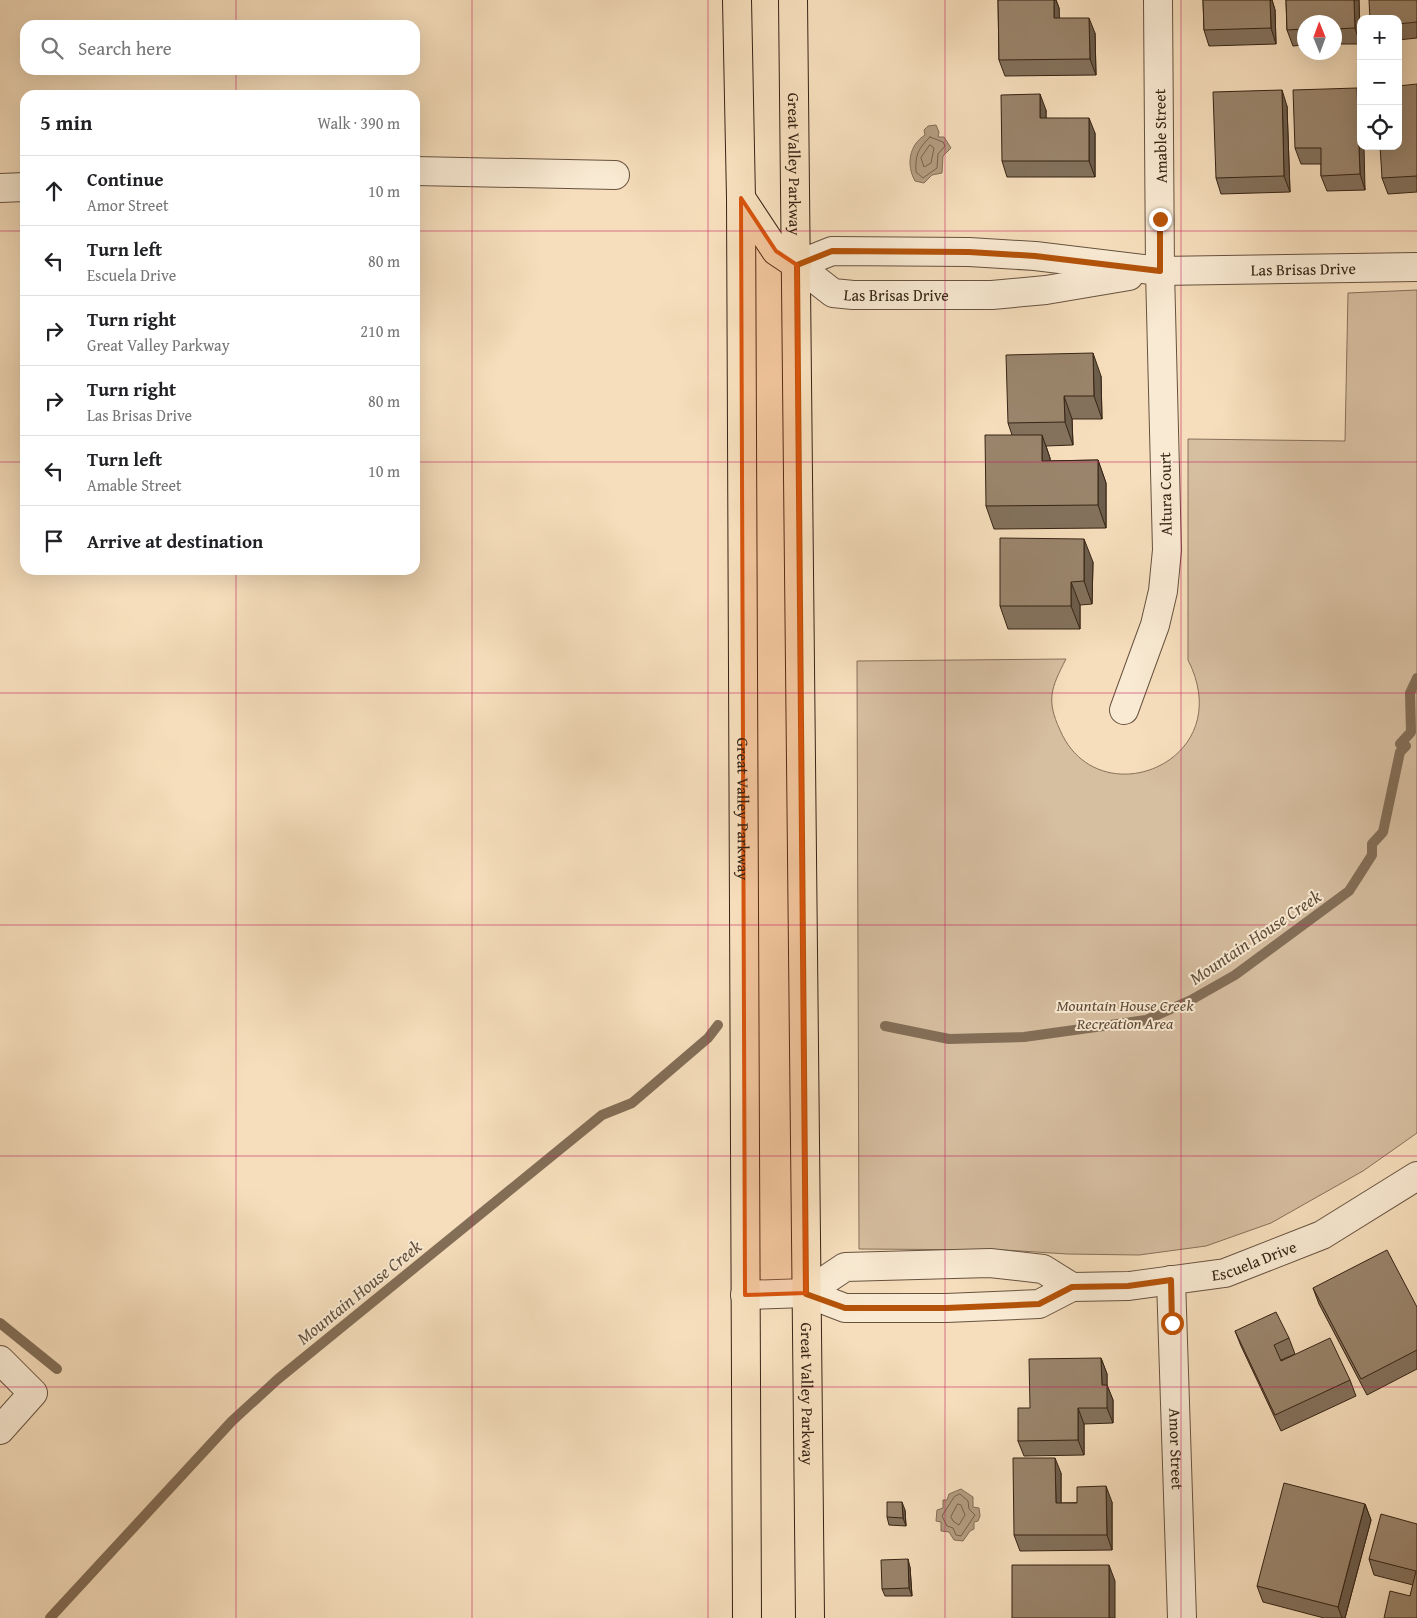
<!DOCTYPE html>
<html lang="en">
<head>
<meta charset="utf-8">
<style>
  :root { --surface:#fff; --page:#f2f2f2; --text:#202124; --muted:#757577; --line:#e0e0e0 }
  body { margin:0; font-family:"Gentium Book Plus",serif; background:var(--page); color:var(--text) }
  .controls { position:absolute; right:15px; top:15px; display:grid; overflow:hidden; border-radius:10px; box-shadow:0 5px 20px #0002 }
  .controls button { width:45px; height:45px; display:grid; place-items:center; padding:0; border:0; border-bottom:1px solid var(--line); background:var(--surface); color:var(--text); font:25px sans-serif }
  .compass { position:absolute; left:1297px; top:15px; width:45px; height:45px; border-radius:50%; background:var(--surface); box-shadow:0 5px 20px #0002; rotate:359deg }
  .stop { position:absolute; width:15px; height:15px; margin:-11px; border:4px solid #b45309; border-radius:50%; background:#fff }
  .stop.end { background:#b45309; border-color:#fff; box-shadow:0 1px 5px #0008 }
  .list { margin:0; padding:0; list-style:none }
  h2 { display:flex; justify-content:space-between; align-items:center; height:65px; margin:0; padding:0 20px; font-size:21px }
  h2 small { font-size:16px; font-weight:400; color:var(--muted) }
  .list li { display:grid; grid-template-columns:32px 1fr auto; gap:15px; align-items:center; box-sizing:border-box; height:70px; padding:0 20px; border-top:1px solid var(--line) }
  .list b { display:block; font-size:19px; white-space:nowrap }
  .list p { margin:0; font-size:16px; white-space:nowrap; color:var(--muted) }
  .list em { font-size:16px; font-style:normal; color:var(--muted) }
  .icon { flex:none; width:28px; height:28px; fill:none; stroke:currentColor; stroke-width:2; stroke-linecap:round; stroke-linejoin:round }
  .map { position:relative; flex:none; width:1417px; height:1618px; overflow:hidden }
  .search { position:absolute; background:var(--surface); box-shadow:0 5px 20px #0002; left:20px; top:20px; width:400px; height:55px; display:flex; align-items:center; gap:12px; box-sizing:border-box; padding:0 18px; border-radius:15px; color:var(--muted); font-size:19px }
  .panel { position:absolute; background:var(--surface); box-shadow:0 5px 20px #0002; left:20px; top:90px; width:400px; height:485px; border-radius:15px }
  .map>svg:first-child { display:block }
  .green { fill:#d6bea0; stroke:#86715a }
  .water { fill:#b59f83; stroke:#836e57 }
  .lines { fill:none; stroke-linecap:round; stroke-linejoin:round }
  .shore { stroke:#76624c; stroke-width:1 }
  .stream { stroke:#836e57; stroke-width:10 }
  .minor-casing { stroke:#67523f; stroke-width:30 }
  .major-casing { stroke:#372415; stroke-width:30 }
  .minor { stroke:#f9ead3; stroke-width:28 }
  .major { stroke:#f6debc; stroke-width:28 }
  .wall { fill:#84725d; stroke:#372415 }
  .shaded-wall { fill:#6c5d4c; stroke:#372415 }
  .building { fill:#9a856c; stroke:#372415 }
  .route { stroke:#b45309; stroke-width:6 }
  .marked { fill:#d6540d; fill-opacity:0.2; stroke:#d6540d; stroke-width:4; stroke-linejoin:round }
  .grid { fill:none; stroke:#c2185b; stroke-width:1; stroke-opacity:0.55 }
  .labels { text-anchor:middle; dominant-baseline:central; stroke-width:4; stroke-linejoin:round; paint-order:stroke }
  .street-label { font-size:16px; fill:#372415; stroke:#f9ead3 }
  .park-label { font-size:16px; font-style:italic; fill:#5f4a38; stroke:#f9ead3 }
  .water-label { font-size:18px; font-style:italic; fill:#634f3c; stroke:#f9ead3 }
</style>
</head>
<body>
<div class="map">
<svg width="1417" height="1618" viewBox="0 0 1417 1618">
  <rect width="100%" height="100%" fill="#f6debc"/>
  <filter id="stains"><feTurbulence type="fractalNoise" baseFrequency=".004" numOctaves="4"/><feColorMatrix values="0 0 0 0 .2 0 0 0 0 .09 0 0 0 0 .02 0 0 0 .5 -.17"/></filter>
  <radialGradient id="worn" r=".72"><stop offset=".6" stop-color="#630" stop-opacity="0"/><stop offset="1" stop-color="#630" stop-opacity=".3"/></radialGradient>
  <!-- green -->
  <path class="green" d="M1417 290V1133L1363 1171 1271 1223 1206 1246 1139 1255 1067 1254 1005 1250 859 1249 857 661 1066 659C1051 688 1046 700 1060 730 1098 819 1240 762 1188 660V439L1345 441 1348 293Z"/>
  <!-- water -->
  <path class="water" d="M936 125 939 132 938 137H944L951 148 943 156 942 173 932 175 924 183 915 181C906 165 909 145 925 135L924 130 928 126Z
    M961 1489 973 1497V1507L979 1508 980 1516 978 1521 974 1522V1529L970 1531 963 1541 954 1540 949 1532 941 1531V1522L936 1521 937 1510 943 1508V1500H947L949 1494Z"/>
  <g class="lines">
    <!-- shore -->
    <path class="shore" d="M930 137 943 142 945 146 938 154 937 168 923 178 916 172C915 155 918 149 930 137Z
      M930 145 934 148 931 163 924 167 921 158Z
      M960 1494 968 1501 969 1509 975 1515 961 1536 956 1535 953 1528 947 1526 942 1516 954 1497Z
      M958 1504 961 1505 965 1515 959 1525 953 1521 951 1517Z"/>
    <!-- stream -->
    <path class="stream" d="M885 1026 949 1039 1024 1037 1146 1020 1191 1000 1235 975 1349 891 1372 855V844L1383 832 1400 752 1406 746 1400 744 1411 732 1410 693 1417 678
      M0 1323 57 1369
      M50 1618 232 1421 278 1379 602 1115 632 1103 708 1038 718 1025"/>
    <!-- minor casing -->
    <g class="minor-casing">
      <g id="minor">
        <path d="M415 171 615 175"/>
        <path d="M0 188 25 187"/>
        <path id="s1" d="M797 265 832 251 969 252 1035 256 1160 271 1417 267"/>
        <path id="s2" d="M797 265 833 293 853 295H992L1046 290 1129 276"/>
        <path d="M1124 710 1155 625 1163 591 1167 550 1160 271 1158 0"/>
        <path id="s3" d="M1171 1280 1182 1618"/>
        <path d="M806 1293 845 1267 990 1263 1043 1269 1072 1287"/>
        <path id="s4" d="M745 1295 806 1293 845 1308H946L1039 1304 1072 1287 1129 1286 1225 1273 1322 1235 1417 1176"/>
        <path d="M0 1360 33 1393 0 1430"/>
      </g>
    </g>
    <!-- major casing -->
    <g class="major-casing">
      <g id="major">
        <path id="s5" d="M737 0 741 198 747 1618"/>
        <path id="s6" d="M793 0 810 1618"/>
        <path d="M741 198 776 251 797 265"/>
      </g>
    </g>
    <!-- minor -->
    <use href="#minor" class="minor"/>
    <!-- major -->
    <use href="#major" class="major"/>
  </g>
  <!-- wall -->
  <path class="wall" d="M998 0H1056L1059 8V18L1095 33 1096 75 1005 76 999 60Z
    M1203 0H1272L1275 10 1276 44 1209 46 1204 30Z
    M1286 0H1359L1360 44H1334V22H1304V45L1293 46 1287 30Z
    M1417 0V38L1398 40V19Z
    M1417 84V192L1388 194 1382 178Z
    M1357 88 1361 97V146L1365 190 1327 191 1321 176V164H1301L1295 148Z
    M1287 106 1290 192 1221 194 1216 178Z
    M1046 110V118L1095 133V177H1007L1002 161Z
    M1101 376 1102 419H1072L1073 445 1046 446 1050 458V461L1098 460 1106 483V528L994 529 986 506 1012 435 1008 423Z
    M1093 562 1092 604 1080 605V629H1008L1000 606Z
    M1313 1288 1417 1307V1369L1367 1395 1319 1304Z
    M1235 1331 1289 1338 1295 1354 1281 1360 1350 1380 1356 1396 1281 1431 1241 1346Z
    M1101 1358 1107 1374V1385L1113 1400V1423L1084 1424V1455L1024 1456 1018 1441 1030 1408Z
    M1061 1473V1503L1112 1502V1550L1020 1551 1014 1535Z
    M1365 1504 1371 1520 1345 1618H1324L1263 1602 1257 1586Z
    M905 1510 906 1526 889 1525 887 1517Z
    M1417 1524V1618L1410 1596 1413 1585 1374 1575 1369 1559Z
    M910 1567 912 1596H885L882 1589Z"/>
  <!-- shaded-wall -->
  <path class="shaded-wall" d="M1054 0H1056L1059 8 1060 34 1054 18Z
    M1270 0H1272L1275 10 1276 44 1271 28Z
    M1354 0H1359L1360 44 1355 28Z
    M1089 18 1095 33 1096 75 1090 59Z
    M1357 88 1361 97V146H1364L1365 190 1360 174Z
    M1282 90 1287 106 1290 192 1284 176Z
    M1040 94 1046 110V134L1040 118Z
    M1089 118 1095 133V177L1089 161Z
    M1093 353 1101 376 1102 419 1094 396Z
    M1064 396 1072 419 1073 445 1065 422Z
    M1042 435 1050 458V484L1042 461Z
    M1098 460 1106 483V528L1098 505Z
    M1084 539 1093 562 1092 604 1084 581Z
    M1071 582 1080 605V629L1071 606Z
    M1101 1358 1107 1374V1388V1385L1113 1400V1423L1107 1408 1102 1385Z
    M1078 1408 1084 1424V1455L1078 1440Z
    M1055 1458 1061 1473V1519L1056 1503Z
    M1106 1486 1112 1502V1550L1107 1535Z
    M902 1502 905 1510 906 1526 903 1518Z
    M1365 1504 1371 1520 1345 1618H1342L1338 1607Z
    M908 1559 910 1567 912 1596 909 1588Z
    M1109 1565 1115 1581V1618H1109Z"/>
  <!-- building -->
  <path class="building" d="M998 0H1054V18H1089L1090 59 999 60Z
    M1203 0H1270L1271 28 1204 30Z
    M1286 0H1354L1355 28 1334 29V22H1304V29L1287 30Z
    M1369 0H1417V22L1398 24V19H1370Z
    M1417 84V176L1382 178 1380 146H1398V86Z
    M1357 88 1360 174 1321 176V148H1295L1293 90Z
    M1282 90 1284 176 1216 178 1213 92Z
    M1040 94V118H1089V161H1002L1001 95Z
    M1093 353 1094 396H1064L1065 422 1008 423 1006 355Z
    M985 435H1042V461L1098 460V505L986 506Z
    M1000 538 1084 539V581L1071 582V606H1000Z
    M1387 1250 1417 1307V1350L1361 1379 1313 1288Z
    M1276 1312 1289 1338 1274 1345 1281 1361 1330 1338 1350 1380 1275 1415 1235 1331Z
    M1101 1358 1102 1385H1107V1408H1078V1440L1018 1441V1408H1030L1029 1359Z
    M1013 1458H1055L1056 1503H1077V1487L1106 1486 1107 1535H1014Z
    M1284 1483 1365 1504 1338 1607 1257 1586Z
    M887 1502H902L903 1518 887 1517Z
    M1381 1514 1417 1524V1618H1384L1390 1591 1410 1596 1416 1571 1369 1559Z
    M908 1559 909 1588 882 1589 881 1560Z
    M1012 1565H1109V1618H1012Z"/>
  <g class="lines">
    <!-- route -->
    <path class="route" d="M1160 219V271L1035 256 969 252 832 251 797 265 806 1294 845 1308H946L1039 1304 1072 1287 1128 1286 1171 1280 1172 1323"/>
  </g>
  <!-- marked area -->
  <path class="marked" d="M741 198 776 251 797 265 806 1293 745 1295Z"/>
  <!-- grid -->
  <path class="grid" d="M236 0V25M472 0V1618M708 0V1618M945 0V1618M1181 0V1618M236 70V95M0 231H25M415 231H1417M0 462H25M415 462H1417M236 570V1618M0 693H1417M0 925H1417M0 1156H1417M0 1387H1417"/>
  <g class="labels">
    <!-- street labels -->
    <g class="street-label">
      <text transform="translate(1160 136) rotate(-91)">Amable Street</text>
      <text stroke="none"><textPath href="#s6" startOffset="164">Great Valley Parkway</textPath></text>
      <text stroke="none"><textPath href="#s1" startOffset="510">Las Brisas Drive</textPath></text>
      <text stroke="none"><textPath href="#s2" startOffset="109">Las Brisas Drive</textPath></text>
      <text transform="translate(1165 494) rotate(-91)">Altura Court</text>
      <text stroke="none"><textPath href="#s5" startOffset="809">Great Valley Parkway</textPath></text>
      <text stroke="none"><textPath href="#s4" startOffset="519">Escuela Drive</textPath></text>
      <text stroke="none"><textPath href="#s6" startOffset="1394">Great Valley Parkway</textPath></text>
      <text stroke="none"><textPath href="#s3" startOffset="169">Amor Street</textPath></text>
    </g>
    <!-- park labels -->
    <g class="park-label">
      <text x="1125" y="1005">Mountain House Creek<tspan x="1125" dy="18">Recreation Area</tspan></text>
    </g>
    <!-- water labels -->
    <g class="water-label">
      <text transform="translate(1255 937) rotate(-34)">Mountain House Creek</text>
      <text transform="translate(359 1292) rotate(-39)">Mountain House Creek</text>
    </g>
  </g>
  <rect width="100%" height="100%" filter="url(#stains)"/>
  <rect width="100%" height="100%" fill="url(#worn)"/>
</svg>
<div class="controls">
<button>+</button>
<button>−</button>
<button><svg class="icon" aria-label="locate" viewBox="0 0 24 24"><circle cx="12" cy="12" r="6"/><path d="M12 2v4M12 18v4M2 12h4M18 12h4"/></svg></button>
</div>
<svg class="compass" viewBox="-18 -18 36 36"><path d="M0-13l5 13h-10z" fill="#e53935"/><path d="M0 13l5-13h-10z" fill="#757577"/></svg>
<div class="stop" style="left:1172px;top:1323px"></div>
<div class="stop end" style="left:1160px;top:219px"></div>
<div class="search"><svg class="icon" aria-label="search" viewBox="0 0 24 24"><circle cx="10" cy="10" r="6"/><path d="M15 15l6 6"/></svg>Search here</div>
<section class="panel">
<h2>5 min<small>Walk · 390 m</small></h2>
<ul class="list">
<li><svg class="icon" aria-label="ahead" viewBox="0 0 24 24"><path d="M12 20V5M6 11l6-6 6 6"/></svg><div><b>Continue</b><p>Amor Street</p></div><em>10 m</em></li>
<li><svg class="icon" aria-label="left" viewBox="0 0 24 24"><path d="M17 20v-9H6M10 6l-5 5 5 5"/></svg><div><b>Turn left</b><p>Escuela Drive</p></div><em>80 m</em></li>
<li><svg class="icon" aria-label="right" viewBox="0 0 24 24"><path d="M7 20v-9h11M14 6l5 5-5 5"/></svg><div><b>Turn right</b><p>Great Valley Parkway</p></div><em>210 m</em></li>
<li><svg class="icon" aria-label="right" viewBox="0 0 24 24"><path d="M7 20v-9h11M14 6l5 5-5 5"/></svg><div><b>Turn right</b><p>Las Brisas Drive</p></div><em>80 m</em></li>
<li><svg class="icon" aria-label="left" viewBox="0 0 24 24"><path d="M17 20v-9H6M10 6l-5 5 5 5"/></svg><div><b>Turn left</b><p>Amable Street</p></div><em>10 m</em></li>
<li><svg class="icon" aria-label="arrive" viewBox="0 0 24 24"><path d="M6 21V4h12l-3 4 3 4H6"/></svg><div><b>Arrive at destination</b></div></li>
</ul>
</section>
</div>
</body>
</html>
